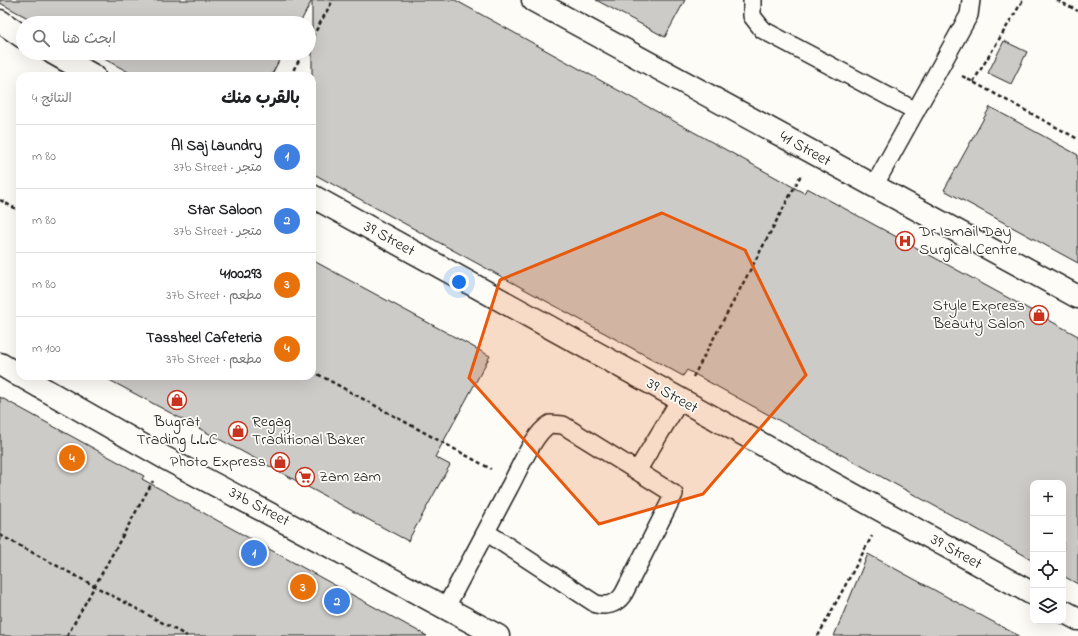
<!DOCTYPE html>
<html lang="ar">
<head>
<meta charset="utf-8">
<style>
  :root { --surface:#fff; --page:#f2f2f2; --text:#202124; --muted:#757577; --line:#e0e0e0; --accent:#d93025 }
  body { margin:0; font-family:"Indie Flower","Playpen Sans Arabic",sans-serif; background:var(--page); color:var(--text); direction:rtl }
  .controls { position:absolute; right:12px; bottom:12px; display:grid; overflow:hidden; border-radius:8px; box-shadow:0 4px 16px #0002 }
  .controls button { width:36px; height:36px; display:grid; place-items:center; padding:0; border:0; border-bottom:1px solid var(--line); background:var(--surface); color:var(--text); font:20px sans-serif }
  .you { position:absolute; left:459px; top:282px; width:14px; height:14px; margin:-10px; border:3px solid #fff; border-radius:50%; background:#1a73e8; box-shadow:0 0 0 6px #1a73e833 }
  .badge { display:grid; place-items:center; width:26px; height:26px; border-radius:50%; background:var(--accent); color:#fff; font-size:13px; font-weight:700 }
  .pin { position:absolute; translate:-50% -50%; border:2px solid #fff; box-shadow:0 1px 4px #0006 }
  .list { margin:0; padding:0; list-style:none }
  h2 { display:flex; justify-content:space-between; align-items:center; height:52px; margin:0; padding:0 16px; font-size:17px }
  h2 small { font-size:13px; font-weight:400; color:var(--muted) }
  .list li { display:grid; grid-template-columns:26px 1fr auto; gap:12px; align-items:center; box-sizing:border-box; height:64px; padding:0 16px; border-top:1px solid var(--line) }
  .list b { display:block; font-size:15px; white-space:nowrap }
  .list p { margin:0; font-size:13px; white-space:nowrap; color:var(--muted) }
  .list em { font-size:13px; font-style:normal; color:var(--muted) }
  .icon { flex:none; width:22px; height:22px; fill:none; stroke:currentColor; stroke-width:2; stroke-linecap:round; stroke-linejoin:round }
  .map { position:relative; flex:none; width:1078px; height:636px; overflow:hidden; direction:ltr }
  .search { position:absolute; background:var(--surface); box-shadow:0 4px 16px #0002; left:16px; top:16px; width:300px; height:44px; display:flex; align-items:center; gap:10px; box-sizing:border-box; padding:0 14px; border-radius:22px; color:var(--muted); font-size:15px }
  .panel { position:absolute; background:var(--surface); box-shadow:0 4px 16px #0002; left:16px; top:72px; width:300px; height:308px; border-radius:12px; direction:rtl }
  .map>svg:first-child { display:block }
  .building { fill:#cccbc8; stroke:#1c1c1c }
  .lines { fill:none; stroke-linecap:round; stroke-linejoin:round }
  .service-casing { stroke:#1c1c1c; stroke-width:20 }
  .minor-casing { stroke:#1c1c1c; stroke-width:25 }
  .path { stroke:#1c1c1c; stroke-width:2.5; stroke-dasharray:4 3; stroke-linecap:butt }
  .service { stroke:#fdfcf7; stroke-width:17 }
  .minor { stroke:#fdfcf7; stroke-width:22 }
  .marked { fill:#e8590c; fill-opacity:0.2; stroke:#e8590c; stroke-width:3; stroke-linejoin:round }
  .labels { text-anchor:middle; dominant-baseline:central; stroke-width:3.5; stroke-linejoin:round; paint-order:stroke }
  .street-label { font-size:16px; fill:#1c1c1c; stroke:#fdfcf7 }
  .poi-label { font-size:16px; fill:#1c1c1c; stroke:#fdfcf7; text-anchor:start }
</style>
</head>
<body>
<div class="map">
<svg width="1078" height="636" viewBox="0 0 1078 636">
  <rect width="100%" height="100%" fill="#fdfcf7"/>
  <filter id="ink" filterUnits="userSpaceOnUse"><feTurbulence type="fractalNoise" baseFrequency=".025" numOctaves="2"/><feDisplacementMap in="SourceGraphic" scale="8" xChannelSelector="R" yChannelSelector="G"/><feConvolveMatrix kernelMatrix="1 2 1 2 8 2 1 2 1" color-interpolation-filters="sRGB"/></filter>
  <g filter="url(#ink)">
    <!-- building -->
    <path class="building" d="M0 0H455L804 193 807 188 1078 336V584L1063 576V483H1033V560L687 370 683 376 312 173V0L300 23H37L0 3Z
      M596 0H685L665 37Z
      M1004 41 1027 52 1011 84 988 73Z
      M93 53H283L271 76H136Z
      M990 107 1078 155V263L944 190Z
      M312 260 490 356 435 457 450 465 408 541 102 376H312Z
      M0 397 144 476 142 479 427 636H0Z
      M868 554 1019 636H834Z"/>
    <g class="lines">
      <!-- service casing -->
      <g class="service-casing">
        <path id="service" d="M752 0V16L763 30 916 111
          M874 186 969 15 971 0
          M637 471 680 400
          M446 607C467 567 488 527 509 488 519 470 533 434 550 424L563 425 674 494 624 593C617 604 609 607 596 604L486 532"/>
      </g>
      <!-- minor casing -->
      <g class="minor-casing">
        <path id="minor" d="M533 0 1078 297
          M0 21 23 37
          M53 53 94 76
          M312 196 1033 594
          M0 364 20 376
          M21 376 165 458 498 636
          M1063 611 1078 619"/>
      </g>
      <!-- path -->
      <path class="path" d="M1057 0 1078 11
        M309 43 333 0
        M290 76 303 53
        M962 76 1078 139
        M973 82 1023 0
        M0 200 20 211
        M312 371 491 469
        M693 377 801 175
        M0 535 187 636
        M67 636 153 481
        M818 636 872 536"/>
      <!-- service -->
      <use href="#service" class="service"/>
      <!-- minor -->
      <use href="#minor" class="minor"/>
    </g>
  </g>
  <!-- marked area -->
  <path class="marked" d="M662 213 745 250 806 375 703 494 599 524 469 378 500 280Z"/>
  <!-- icons -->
  <defs>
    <g id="hospital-ring" transform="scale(1)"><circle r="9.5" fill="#fdfcf7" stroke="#c8321e" stroke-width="1.5"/><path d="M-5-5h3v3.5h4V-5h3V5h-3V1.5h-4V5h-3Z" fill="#c8321e"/></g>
    <g id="shop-ring" transform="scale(1)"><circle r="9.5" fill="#fdfcf7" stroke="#c8321e" stroke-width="1.5"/><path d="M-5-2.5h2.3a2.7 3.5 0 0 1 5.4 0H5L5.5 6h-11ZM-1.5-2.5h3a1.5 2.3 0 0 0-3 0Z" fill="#c8321e"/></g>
    <g id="supermarket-ring" transform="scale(1)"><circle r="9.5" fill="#fdfcf7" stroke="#c8321e" stroke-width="1.5"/><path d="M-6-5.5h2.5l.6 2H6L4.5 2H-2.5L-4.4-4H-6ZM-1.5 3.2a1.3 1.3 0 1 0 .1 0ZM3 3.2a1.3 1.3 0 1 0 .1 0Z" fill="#c8321e"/></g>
  </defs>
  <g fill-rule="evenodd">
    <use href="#hospital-ring" x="905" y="241"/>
    <use href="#shop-ring" x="1039" y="315"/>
    <use href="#shop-ring" x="177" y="400"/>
    <use href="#shop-ring" x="238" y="431"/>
    <use href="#shop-ring" x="280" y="462"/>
    <use href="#supermarket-ring" x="305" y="477"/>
  </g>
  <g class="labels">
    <!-- street labels -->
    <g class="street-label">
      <text transform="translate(805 149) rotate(29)">41 Street</text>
      <text transform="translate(389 239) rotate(29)">39 Street</text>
      <text transform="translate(672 396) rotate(29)">39 Street</text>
      <text transform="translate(259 507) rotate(28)">37b Street</text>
      <text transform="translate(956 552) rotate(29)">39 Street</text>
    </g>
    <!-- poi labels -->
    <g class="poi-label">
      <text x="919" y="232">Dr Ismail Day<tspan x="919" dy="18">Surgical Centre</tspan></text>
      <text x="1025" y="306" text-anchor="end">Style Express<tspan x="1025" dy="18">Beauty Salon</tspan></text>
      <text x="177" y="422" text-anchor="middle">Bugrat<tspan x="177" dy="18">Trading L.L.C</tspan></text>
      <text x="252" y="422">Regag<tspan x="252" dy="18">Traditional Baker</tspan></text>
      <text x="266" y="462" text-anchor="end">Photo Express</text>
      <text x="319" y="477">Zam zam</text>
    </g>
  </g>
</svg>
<div class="controls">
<button>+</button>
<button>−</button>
<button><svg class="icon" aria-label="locate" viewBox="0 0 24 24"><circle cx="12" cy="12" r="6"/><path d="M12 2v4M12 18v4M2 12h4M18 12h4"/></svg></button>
<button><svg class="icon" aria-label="layers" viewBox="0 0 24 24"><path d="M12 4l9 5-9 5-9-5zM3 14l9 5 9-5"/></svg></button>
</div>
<div class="you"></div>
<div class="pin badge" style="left:254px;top:553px;background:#3f7fe0">1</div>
<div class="pin badge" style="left:337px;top:601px;background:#3f7fe0">2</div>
<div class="pin badge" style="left:303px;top:587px;background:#e8710a">3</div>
<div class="pin badge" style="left:72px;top:458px;background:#e8710a">4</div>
<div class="search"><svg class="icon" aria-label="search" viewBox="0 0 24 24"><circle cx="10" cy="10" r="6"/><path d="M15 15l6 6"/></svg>ابحث هنا</div>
<section class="panel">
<h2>بالقرب منك<small>النتائج: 4</small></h2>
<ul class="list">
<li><span class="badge" style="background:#3f7fe0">1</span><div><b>Al Saj Laundry</b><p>متجر · 37b Street</p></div><em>80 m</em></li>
<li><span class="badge" style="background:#3f7fe0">2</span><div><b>Star Saloon</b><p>متجر · 37b Street</p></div><em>80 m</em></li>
<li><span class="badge" style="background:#e8710a">3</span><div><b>4100293</b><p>مطعم · 37b Street</p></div><em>80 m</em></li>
<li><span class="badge" style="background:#e8710a">4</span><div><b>Tassheel Cafeteria</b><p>مطعم · 37b Street</p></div><em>100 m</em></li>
</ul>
</section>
</div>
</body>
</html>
